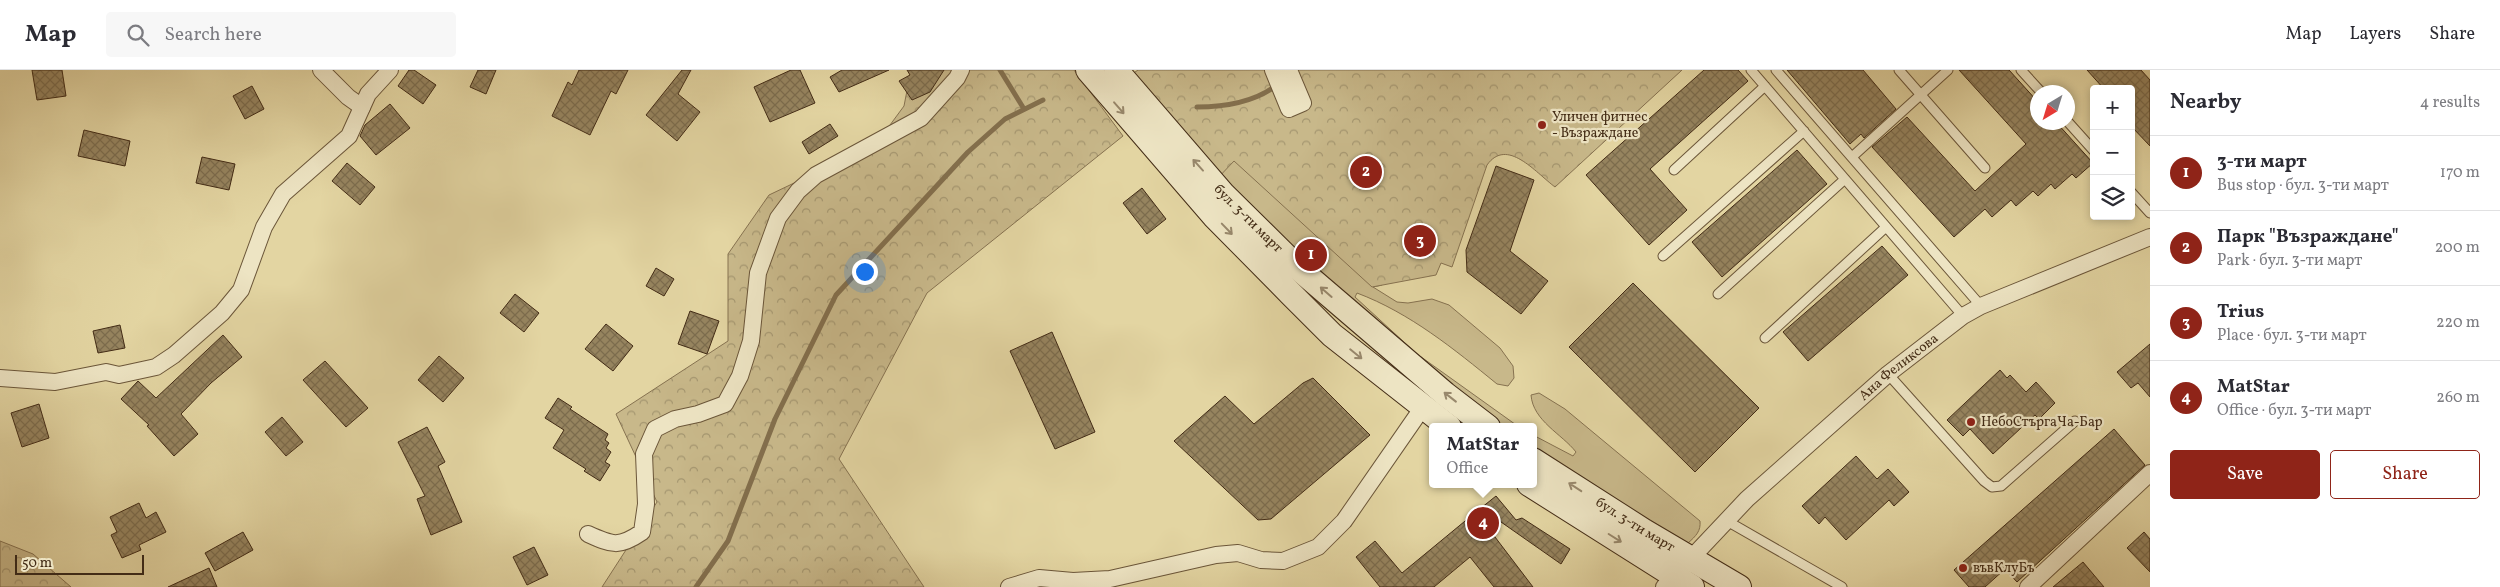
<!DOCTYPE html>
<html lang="en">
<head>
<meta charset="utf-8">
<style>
  :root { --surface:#fff; --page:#f7f7f7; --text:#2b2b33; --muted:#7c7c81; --line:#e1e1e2; --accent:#8f2418 }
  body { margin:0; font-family:Vollkorn,serif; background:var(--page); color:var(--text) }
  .controls { position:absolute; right:15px; top:15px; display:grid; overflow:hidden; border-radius:5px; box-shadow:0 2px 8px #0003 }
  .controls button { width:45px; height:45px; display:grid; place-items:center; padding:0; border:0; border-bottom:1px solid var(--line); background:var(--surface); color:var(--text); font:25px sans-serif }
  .compass { position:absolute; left:2030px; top:15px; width:45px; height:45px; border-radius:50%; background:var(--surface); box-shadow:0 2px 8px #0003; rotate:218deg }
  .scale { position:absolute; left:15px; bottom:12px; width:129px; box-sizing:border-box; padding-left:5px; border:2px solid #432c16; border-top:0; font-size:14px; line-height:18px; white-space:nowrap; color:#432c16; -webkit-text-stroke:4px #ede4c3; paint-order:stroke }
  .you { position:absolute; left:864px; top:201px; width:18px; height:18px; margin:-12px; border:4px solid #fff; border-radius:50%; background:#1a73e8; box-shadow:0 0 0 8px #1a73e833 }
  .badge { display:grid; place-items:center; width:32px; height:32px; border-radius:50%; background:var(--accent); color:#fff; font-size:16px; font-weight:700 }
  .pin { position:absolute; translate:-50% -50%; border:2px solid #fff; box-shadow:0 1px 5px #0006 }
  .popup { position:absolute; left:1429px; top:353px; width:108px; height:65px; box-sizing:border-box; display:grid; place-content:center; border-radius:5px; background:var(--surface); filter:drop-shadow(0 1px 4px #0005); font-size:16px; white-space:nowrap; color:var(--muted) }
  .popup b { font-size:19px; color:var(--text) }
  .popup::after { content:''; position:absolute; left:50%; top:100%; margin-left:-10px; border:10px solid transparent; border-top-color:var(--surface) }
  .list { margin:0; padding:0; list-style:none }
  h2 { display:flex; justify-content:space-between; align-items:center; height:65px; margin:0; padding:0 20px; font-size:21px }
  h2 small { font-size:16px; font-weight:400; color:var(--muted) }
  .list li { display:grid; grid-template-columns:32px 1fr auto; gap:15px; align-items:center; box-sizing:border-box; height:75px; padding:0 20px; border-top:1px solid var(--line) }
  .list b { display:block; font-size:19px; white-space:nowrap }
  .list p { margin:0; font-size:16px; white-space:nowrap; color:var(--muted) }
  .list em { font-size:16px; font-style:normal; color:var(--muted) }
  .actions { display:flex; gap:10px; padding:15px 20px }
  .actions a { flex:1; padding:11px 0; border:1px solid var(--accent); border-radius:5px; text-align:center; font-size:18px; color:var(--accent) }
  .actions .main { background:var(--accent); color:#fff }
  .icon { flex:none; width:28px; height:28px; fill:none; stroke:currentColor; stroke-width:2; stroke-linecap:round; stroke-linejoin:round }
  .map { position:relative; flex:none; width:2150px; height:517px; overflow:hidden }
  header { display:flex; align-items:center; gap:30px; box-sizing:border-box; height:70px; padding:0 25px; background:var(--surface); border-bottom:1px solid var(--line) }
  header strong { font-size:24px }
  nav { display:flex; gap:28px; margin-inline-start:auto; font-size:18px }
  .search { width:350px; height:45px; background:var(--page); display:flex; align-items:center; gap:12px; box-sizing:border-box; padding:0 18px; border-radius:5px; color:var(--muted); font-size:19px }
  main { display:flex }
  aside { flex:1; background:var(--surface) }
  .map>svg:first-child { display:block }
  .grass { fill:#c8b88a; stroke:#867250 }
  .forest { fill:url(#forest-crowns); stroke:#867250 }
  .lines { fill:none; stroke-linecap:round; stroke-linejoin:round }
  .stream { stroke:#836f4d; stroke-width:5 }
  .building { fill:url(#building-cross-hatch); stroke:#432c16 }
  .lane-casing { stroke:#6b5639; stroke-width:11 }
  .street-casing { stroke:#6b5639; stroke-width:18 }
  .secondary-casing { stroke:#432c16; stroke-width:26 }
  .lane { stroke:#ede4c3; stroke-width:9 }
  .street { stroke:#ede4c3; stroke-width:16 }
  .secondary { stroke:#ede4c3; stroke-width:24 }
  .oneway { stroke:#98886c }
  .poi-dot { fill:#8f2418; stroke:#ede4c3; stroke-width:2 }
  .labels { text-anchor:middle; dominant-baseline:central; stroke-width:4.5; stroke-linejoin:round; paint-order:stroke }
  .poi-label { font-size:14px; fill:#432c16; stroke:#ede4c3; text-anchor:start }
  .street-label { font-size:14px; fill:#432c16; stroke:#ede4c3 }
</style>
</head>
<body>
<header>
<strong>Map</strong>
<div class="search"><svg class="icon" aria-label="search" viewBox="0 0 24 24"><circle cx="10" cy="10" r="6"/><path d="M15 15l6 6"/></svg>Search here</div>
<nav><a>Map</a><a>Layers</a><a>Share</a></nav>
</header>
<main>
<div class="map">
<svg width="2150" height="517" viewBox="0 0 2150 517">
  <defs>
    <pattern id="forest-crowns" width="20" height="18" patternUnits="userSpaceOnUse" patternTransform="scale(1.25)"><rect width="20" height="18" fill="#c8b88a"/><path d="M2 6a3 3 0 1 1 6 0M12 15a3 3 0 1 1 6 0" fill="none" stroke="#a49670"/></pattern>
    <pattern id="building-cross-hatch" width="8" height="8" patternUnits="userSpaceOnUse" patternTransform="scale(1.25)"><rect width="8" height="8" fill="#96845f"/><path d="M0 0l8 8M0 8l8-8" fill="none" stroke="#7c6c4d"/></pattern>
  </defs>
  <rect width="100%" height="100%" fill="#e3d5a2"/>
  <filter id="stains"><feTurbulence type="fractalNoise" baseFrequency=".004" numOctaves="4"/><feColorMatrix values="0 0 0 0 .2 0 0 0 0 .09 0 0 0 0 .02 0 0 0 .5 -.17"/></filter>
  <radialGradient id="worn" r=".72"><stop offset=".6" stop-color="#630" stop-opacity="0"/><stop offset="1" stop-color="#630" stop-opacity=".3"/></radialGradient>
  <!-- grass -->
  <path class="grass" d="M1138 0 1382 215 1373 217 1397 232 1408 233 1432 229 1449 235 1500 278 1513 296 1514 308 1508 316 1497 314C1454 279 1410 243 1357 223L1355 227 1417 284 1519 357H1499L1355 239 1295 178 1255 146Z
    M1539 323 1565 339 1700 451C1701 461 1696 466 1688 473L1678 471 1533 380V365L1573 386 1576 382C1562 364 1533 351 1531 325Z"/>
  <!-- forest -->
  <path class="forest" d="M911 0H1074L1123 66 927 223 839 389 924 517H602L657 432 616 344 728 271V184L769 125 876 74 904 36Z
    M1138 0H1682L1555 117C1535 102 1507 67 1487 95L1452 197 1441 193 1436 205 1372 217 1234 91 1216 110 1128 7Z
    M0 471 33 484 71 517H0Z"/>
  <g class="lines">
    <!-- stream -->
    <path class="stream" d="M1000 0 1024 39
      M1197 37C1224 37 1255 32 1277 15
      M696 517 728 471 775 349 836 225 968 82 1005 49 1043 30"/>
  </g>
  <!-- building -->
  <path class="building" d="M32 0H62L66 26 37 30Z
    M409 0H414L436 15 423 34 398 16Z
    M478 0H496L486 24 470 17Z
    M579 0H628L616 24 611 21 590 65 552 46 568 12 572 15Z
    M682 0H691L678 24 700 42 677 71 646 45Z
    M791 0H800L815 33 770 52 754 17Z
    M842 0H889L839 22 830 7Z
    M907 0H944L930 22 912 30 899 11 910 5Z
    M1704 0H1738L1748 11 1650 99 1687 140 1649 175 1586 105Z
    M1787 0H1863L1896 39 1864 68 1861 64 1850 74Z
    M1959 0H2009L2038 32V52H2056L2093 93 2076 108 2072 104 2055 119 2051 114 2038 126 2033 121 2016 136 2011 130 1992 147 1985 139 1954 167 1872 77 1907 47 1975 121 2026 74Z
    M2087 0H2141L2150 10V76L2131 56V19H2104Z
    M252 16 264 39 245 49 233 26Z
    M390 34 410 58 376 85 360 66 365 55Z
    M830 54 838 66 809 84 802 72Z
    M84 60 130 71 125 96 78 86Z
    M1797 80 1827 114 1722 207 1692 172Z
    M202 87 235 94 229 120 196 113Z
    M347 93 375 117 360 135 332 111Z
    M1496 96 1534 110 1510 181 1548 211 1521 244 1467 202 1466 180Z
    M1142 118 1166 149 1147 164 1123 133Z
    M1409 161H1429L1430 186H1410Z
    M1882 176 1908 205 1808 291 1783 262Z
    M656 198 674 209 664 226 646 216Z
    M1633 213 1759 338 1695 402 1569 277Z
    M515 224 539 243 524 262 500 243Z
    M690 241 719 251 707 284 678 274Z
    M606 254 633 276 613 301 585 279Z
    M120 255 125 278 98 283 93 261Z
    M1052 262 1095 362 1055 379 1010 281Z
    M223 265 242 287 211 313 181 344 198 364 174 386 147 356 149 355 121 329 138 311 156 328Z
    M2150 274V327L2138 313 2131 318 2117 302Z
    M439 286 464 308 443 332 418 310Z
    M325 291 368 338 346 357 303 310Z
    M2000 300 2007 308 2010 305 2026 322 2036 312 2055 333 2039 349 2035 345 1993 384 1970 359 1963 366 1947 350Z
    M1313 308 1370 365 1271 449 1258 450 1174 371 1225 326 1254 354 1303 313Z
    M558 328 572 337 570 339 608 364 605 370 609 373 606 378 611 382 605 392 610 395 600 411 584 401 586 399 553 378 564 360 545 348Z
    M39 334 49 368 22 377 11 343Z
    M282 347 303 372 286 386 265 362Z
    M427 357 445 392 438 396 462 452 431 465 417 429 425 426 398 372Z
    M2114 359 2145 395 2017 512 2005 499 1985 517H1969L1954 500Z
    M1856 386 1877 409 1888 399 1909 422 1894 436 1889 430 1846 470 1825 447 1819 454 1802 436Z
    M1496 426 1516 450 1522 448 1570 479 1561 494 1481 438Z
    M139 433 146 448 156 442 166 462 139 475 141 480 122 488 111 465 117 462 110 447Z
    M1476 442 1533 517H1494L1470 487 1434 517H1380L1356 487 1375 471 1402 503Z
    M243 462 253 480 215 501 205 483Z
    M2144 462 2150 469V502L2127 478Z
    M534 477 548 505 527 515 513 487Z
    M2083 492 2104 517H2053Z
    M209 498 217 517H168Z"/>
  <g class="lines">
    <!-- lane casing -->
    <g class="lane-casing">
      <path id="lane" d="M1751 0 1963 246
        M1776 0 1981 236
        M1899 0 1985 98
        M2021 0 2041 22
        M2068 52 2094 81
        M1852 87 1948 0
        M1674 100 1765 16
        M2131 122 2150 143
        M1663 186 1804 61
        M1718 224 1845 109
        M1765 268 1886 157
        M1888 304 1984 411 1992 417 2001 416 2075 351
        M1727 451 1842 517"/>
    </g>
    <!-- street casing -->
    <g class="street-casing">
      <g id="street">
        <path d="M321 0 348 27 362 37"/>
        <path d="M1273 0 1289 39 1303 33 1289 0"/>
        <path d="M0 308 55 312 106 302 119 305 156 297 174 285 222 243 241 220 264 157 283 124 349 66 368 24 390 0"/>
        <path d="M588 464C612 475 619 478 642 462L646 434 644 384 655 359 675 349 698 344 725 334 740 306 751 271 758 203 778 148 798 121 816 105 921 48 957 8 961 0"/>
        <path d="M1009 517 1039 508 1073 511 1110 509 1216 485 1238 483 1261 490 1283 491 1318 477 1344 451 1423 337"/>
        <path id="s1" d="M1664 517 1747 429 1888 304 1963 246 1981 236 2150 167"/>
        <path d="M2028 517 2150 403"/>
      </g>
    </g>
    <!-- secondary casing -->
    <g class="secondary-casing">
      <g id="secondary">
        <path d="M1088 0 1214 146 1291 224 1332 265 1449 357"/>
        <path id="s2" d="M1116 0 1223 124 1299 199 1445 324 1488 357"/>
        <path id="s3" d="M1533 390 1644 461 1739 517"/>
        <path d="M1529 414 1692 517"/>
      </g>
    </g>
    <!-- lane -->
    <use href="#lane" class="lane"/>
    <!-- street -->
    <use href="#street" class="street"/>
    <!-- secondary -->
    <use href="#secondary" class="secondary"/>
  </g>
  <!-- one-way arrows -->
  <defs><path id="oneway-shaft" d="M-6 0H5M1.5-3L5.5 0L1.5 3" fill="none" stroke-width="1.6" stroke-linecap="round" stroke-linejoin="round" transform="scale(1.25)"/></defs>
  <g class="oneway">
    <use href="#oneway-shaft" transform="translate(1119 38) rotate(49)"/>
    <use href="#oneway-shaft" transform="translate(1198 95) rotate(-132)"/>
    <use href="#oneway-shaft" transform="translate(1227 159) rotate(46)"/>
    <use href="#oneway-shaft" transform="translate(1326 222) rotate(-139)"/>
    <use href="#oneway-shaft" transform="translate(1356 284) rotate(39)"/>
    <use href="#oneway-shaft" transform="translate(1450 327) rotate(-142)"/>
    <use href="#oneway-shaft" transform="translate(1575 417) rotate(-147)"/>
    <use href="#oneway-shaft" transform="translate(1615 468) rotate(32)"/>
  </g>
  <!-- markers -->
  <g class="poi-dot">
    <circle cx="1542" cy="55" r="5"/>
    <circle cx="1971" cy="352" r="5"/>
    <circle cx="1963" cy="498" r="5"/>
  </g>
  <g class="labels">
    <!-- poi labels -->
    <g class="poi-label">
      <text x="1552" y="47">Уличен фитнес<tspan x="1552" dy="16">- Възраждане</tspan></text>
      <text x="1981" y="352">НебоСтъргаЧа-Бар</text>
      <text x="1973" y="498">въвКлуБъ</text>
    </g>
    <!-- street labels -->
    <g class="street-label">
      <text stroke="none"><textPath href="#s2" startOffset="199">бул. 3-ти март</textPath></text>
      <text stroke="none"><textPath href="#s1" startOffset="322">Ана Феликсова</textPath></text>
      <text stroke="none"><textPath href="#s3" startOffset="121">бул. 3-ти март</textPath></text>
    </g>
  </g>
  <rect width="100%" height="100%" filter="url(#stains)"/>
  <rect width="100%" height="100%" fill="url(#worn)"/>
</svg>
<div class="controls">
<button>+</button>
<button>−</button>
<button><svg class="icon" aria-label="layers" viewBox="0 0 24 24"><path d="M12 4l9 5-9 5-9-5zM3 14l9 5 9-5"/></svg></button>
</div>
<svg class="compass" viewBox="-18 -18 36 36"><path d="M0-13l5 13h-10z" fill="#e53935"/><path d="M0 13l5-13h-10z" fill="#7c7c81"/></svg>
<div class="scale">50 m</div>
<div class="you"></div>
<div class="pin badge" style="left:1311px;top:185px">1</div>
<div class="pin badge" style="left:1366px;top:102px">2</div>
<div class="pin badge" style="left:1420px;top:171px">3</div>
<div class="pin badge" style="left:1483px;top:453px">4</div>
<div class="popup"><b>MatStar</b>Office</div>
</div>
<aside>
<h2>Nearby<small>4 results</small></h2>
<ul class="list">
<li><span class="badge">1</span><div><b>3-ти март</b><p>Bus stop · бул. 3-ти март</p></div><em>170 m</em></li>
<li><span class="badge">2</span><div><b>Парк &quot;Възраждане&quot;</b><p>Park · бул. 3-ти март</p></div><em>200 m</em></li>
<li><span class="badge">3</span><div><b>Trius</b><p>Place · бул. 3-ти март</p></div><em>220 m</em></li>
<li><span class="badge">4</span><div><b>MatStar</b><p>Office · бул. 3-ти март</p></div><em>260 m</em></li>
</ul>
<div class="actions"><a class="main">Save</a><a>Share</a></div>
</aside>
</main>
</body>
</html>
